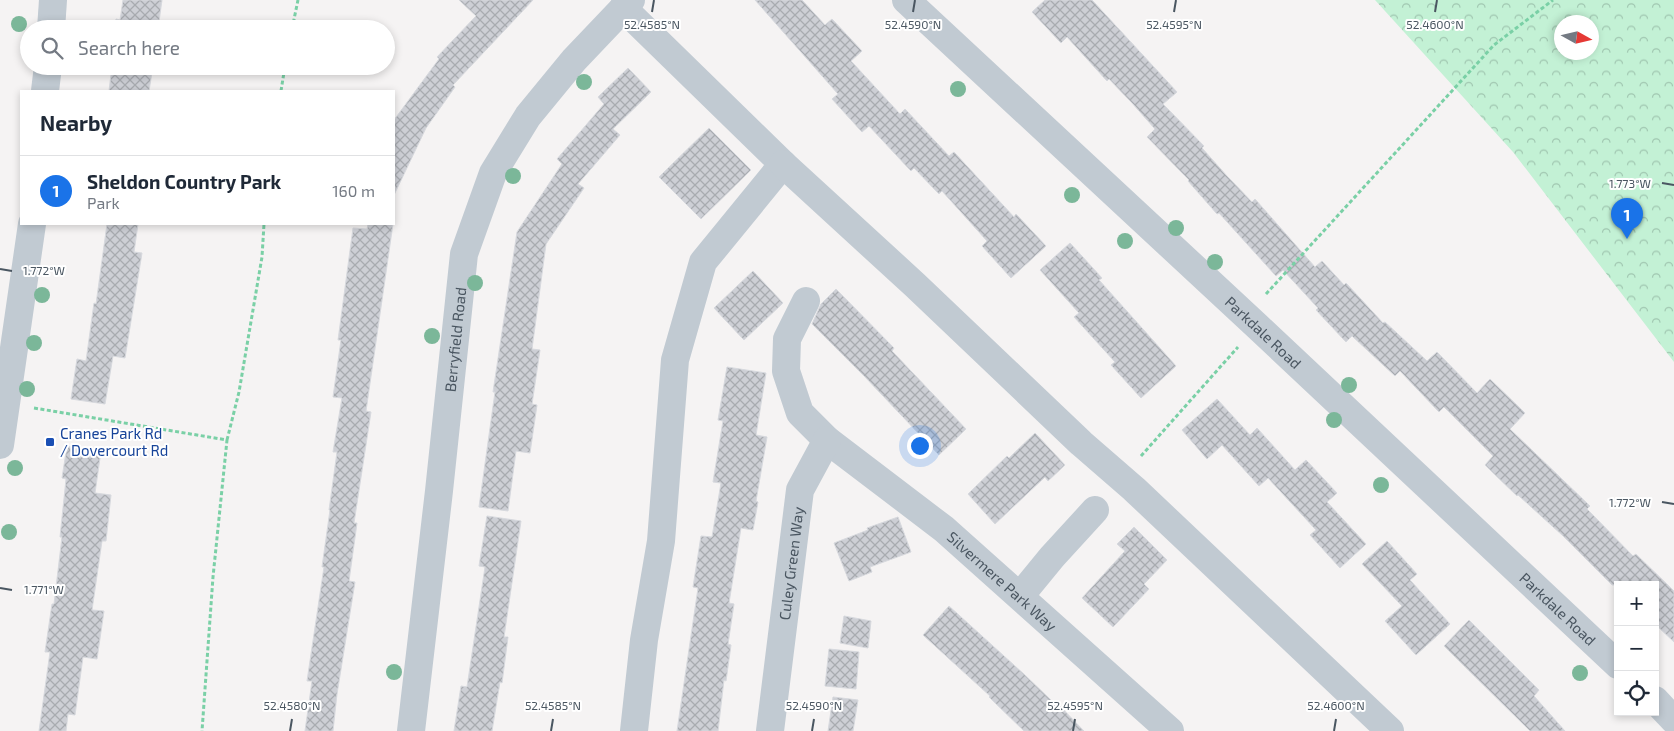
<!DOCTYPE html>
<html lang="en">
<head>
<meta charset="utf-8">
<style>
  :root { --surface:#fff; --page:#f2f2f3; --text:#1f2937; --muted:#747a83; --line:#e0e1e3; --accent:#1a73e8 }
  body { margin:0; font-family:"Exo 2",sans-serif; background:var(--page); color:var(--text) }
  .controls { position:absolute; right:15px; bottom:15px; display:grid; overflow:hidden; border-radius:0px; box-shadow:0 2px 8px #0003 }
  .controls button { width:45px; height:45px; display:grid; place-items:center; padding:0; border:0; border-bottom:1px solid var(--line); background:var(--surface); color:var(--text); font:25px sans-serif }
  .compass { position:absolute; left:1554px; top:15px; width:45px; height:45px; border-radius:50%; background:var(--surface); box-shadow:0 2px 8px #0003; rotate:98deg }
  .you { position:absolute; left:919px; top:445px; width:18px; height:18px; margin:-12px; border:4px solid #fff; border-radius:50%; background:#1a73e8; box-shadow:0 0 0 8px #1a73e833 }
  .badge { display:grid; place-items:center; width:32px; height:32px; border-radius:50%; background:var(--accent); color:#fff; font-size:16px; font-weight:700 }
  .pin { position:absolute; translate:-50% -41px; filter:drop-shadow(0 1px 2px #0008) }
  .pin::after { content:''; position:absolute; top:26px; width:18px; height:15px; background:inherit; clip-path:polygon(0 0,100% 0,50% 100%) }
  .list { margin:0; padding:0; list-style:none }
  h2 { display:flex; justify-content:space-between; align-items:center; height:65px; margin:0; padding:0 20px; font-size:21px }
  h2 small { font-size:16px; font-weight:400; color:var(--muted) }
  .list li { display:grid; grid-template-columns:32px 1fr auto; gap:15px; align-items:center; box-sizing:border-box; height:70px; padding:0 20px; border-top:1px solid var(--line) }
  .list b { display:block; font-size:19px; white-space:nowrap }
  .list p { margin:0; font-size:16px; white-space:nowrap; color:var(--muted) }
  .list em { font-size:16px; font-style:normal; color:var(--muted) }
  .icon { flex:none; width:28px; height:28px; fill:none; stroke:currentColor; stroke-width:2; stroke-linecap:round; stroke-linejoin:round }
  .map { position:relative; flex:none; width:1674px; height:731px; overflow:hidden }
  .search { position:absolute; background:var(--surface); box-shadow:0 2px 8px #0003; left:20px; top:20px; width:375px; height:55px; display:flex; align-items:center; gap:12px; box-sizing:border-box; padding:0 18px; border-radius:28px; color:var(--muted); font-size:19px }
  .panel { position:absolute; background:var(--surface); box-shadow:0 2px 8px #0003; left:20px; top:90px; width:375px; height:135px; border-radius:0px }
  .map>svg:first-child { display:block }
  .forest { fill:url(#forest-crowns); fill-rule:evenodd }
  .building { fill:url(#building-cross-hatch); stroke:#d7d9de }
  .lines { fill:none; stroke-linecap:round; stroke-linejoin:round }
  .path { stroke:#7ad0a6; stroke-width:3; stroke-dasharray:4 2.5; stroke-linecap:butt }
  .minor { stroke:#c1cad2; stroke-width:28 }
  .tree { fill:#7bb799 }
  .ticks { fill:none; stroke:#4a5661; stroke-width:2 }
  .transit-dot { fill:#1a4fb4; stroke:#fff; stroke-width:2 }
  .labels { text-anchor:middle; dominant-baseline:central; stroke-width:4; stroke-linejoin:round; paint-order:stroke }
  .street-label { font-size:15px; fill:#4a5661; stroke:#fff }
  .transit-label { font-size:15px; fill:#164399; stroke:#fff; text-anchor:start }
  .ticks-label { font-size:12px; text-anchor:middle; fill:#4a5661; stroke:#fff; stroke-width:4; stroke-linejoin:round; paint-order:stroke }
</style>
</head>
<body>
<div class="map">
<svg width="1674" height="731" viewBox="0 0 1674 731">
  <defs>
    <pattern id="forest-crowns" width="20" height="18" patternUnits="userSpaceOnUse" patternTransform="scale(1.25)"><rect width="20" height="18" fill="#c3f1d5"/><path d="M2 6a3 3 0 1 1 6 0M12 15a3 3 0 1 1 6 0" fill="none" stroke="#a0c6b0"/></pattern>
    <pattern id="building-cross-hatch" width="8" height="8" patternUnits="userSpaceOnUse" patternTransform="scale(1.25)"><rect width="8" height="8" fill="#cdcfd5"/><path d="M0 0l8 8M0 8l8-8" fill="none" stroke="#a8abb0"/></pattern>
  </defs>
  <rect width="100%" height="100%" fill="#f5f3f3"/>
  <!-- forest -->
  <path class="forest" d="M1375 0H1674V362L1513 152ZM1562 22H1592V52H1562Z"/>
  <!-- building -->
  <path class="building" d="M123 0H162L158 29H115L116 19 120 20Z
    M459 0H533L453 85 455 87 426 128 394 195V120L439 59 437 57 476 16Z
    M755 0H802L825 25 832 19 862 51 851 61 900 114 905 109 949 156 954 152 1014 217 1016 214 1046 246 1011 278 982 246 987 241 942 191 939 194 914 168 911 171 869 126 862 132 832 99 838 94Z
    M1045 0H1092L1177 92 1163 104 1204 146 1202 148 1227 176 1252 202 1255 199 1315 267 1322 261 1344 285 1346 283 1383 323 1385 322 1427 361 1437 352 1477 393 1490 379 1525 413 1510 429 1590 506 1587 509 1633 556 1636 554 1674 591V642L1655 624V585H1618V587L1615 585H1612L1562 535 1518 495 1517 496 1485 465 1493 456 1444 407 1439 412 1400 371 1395 376 1352 336 1346 342 1316 310 1318 308 1283 270 1276 276 1219 213 1217 214 1188 181 1189 180 1147 137 1155 129 1132 103 1109 79 1107 81 1067 37 1061 43 1032 12Z
    M112 66H153L149 91H109Z
    M628 68 651 92 613 129 620 135 578 184 584 188 546 244 532 349 540 350 532 404 537 405 530 453 516 451 508 511 479 507 495 392H493L517 232 562 164 557 159 604 104 598 97Z
    M709 128 751 170 701 219 659 177Z
    M107 224H138L134 252 142 253 125 358 113 356 105 404 71 399 77 359 86 361 94 303 96 304Z
    M368 224H393L366 411 371 412 354 523H357L349 581 355 582 337 694 333 731H305L312 681H307L324 567H322L330 510H329L337 452H333L342 398 333 397 341 340H338L353 228 367 229Z
    M1070 243 1102 278 1099 280 1176 366 1141 398 1111 365 1115 362 1074 317 1079 313 1040 270Z
    M753 271 783 303 744 340 714 308Z
    M836 289 894 348 892 351 966 429 939 455 865 377 812 324 821 304Z
    M727 367 766 373 756 435 767 437 756 501 758 502 753 530 741 528 729 603 734 604 728 644 731 645 726 681 724 680 718 731H677L698 588 693 587 701 536 712 537 721 483 713 482 723 421 718 420Z
    M1217 399 1250 435 1257 428 1295 470 1306 460 1337 493 1327 502 1366 544 1340 568 1310 535 1316 530 1268 478 1259 486 1222 445 1207 459 1182 430Z
    M1035 433 1065 465 1048 481 1045 477 995 524 968 494 1007 456 1009 458Z
    M67 446 101 451 95 493 111 495 106 541H102L92 610 104 611 97 659 83 657 75 715 68 714 66 731H39L50 652H45L52 604H54L62 537H60L66 479 62 478Z
    M487 516 521 521 504 637H508L502 683 500 682 492 731H454L461 686 467 687 485 567 479 566Z
    M898 517 911 552 870 567 872 572 849 581 834 543 868 530 867 528Z
    M1134 527 1167 560 1144 584 1149 589 1113 627 1082 598 1125 551 1117 544Z
    M1387 541 1417 574 1410 580 1450 624 1416 655 1385 621 1402 606 1362 564Z
    M949 606 1026 676 1055 704 1056 702 1084 731H1024L989 697 990 696 923 635Z
    M844 616 871 621 868 648 840 643Z
    M1469 620 1539 690 1534 696 1565 731H1530L1444 646Z
    M829 649 859 652 856 689 825 686Z
    M833 697 858 700 853 731H828Z"/>
  <g class="lines">
    <!-- path -->
    <path class="path" d="M292 29 298 0
      M281 91 285 66
      M1266 294 1494 45 1553 0
      M34 408 227 440 213 577 202 731
      M227 440 239 392 262 257 264 224
      M1141 456 1238 347"/>
    <!-- minor -->
    <g class="minor">
      <path id="s1" d="M906 0 1257 326 1618 665"/>
      <path d="M623 8 783 164 703 262 675 360 661 541 644 640 634 731"/>
      <path d="M51 29 53 0"/>
      <path d="M45 91 48 66"/>
      <path d="M783 164 915 285 1081 443 1134 489 1390 731"/>
      <path id="s2" d="M806 301 787 339 786 371 800 413 827 440 944 529 1170 731"/>
      <path d="M0 445 32 224"/>
      <path d="M1020 596 1052 557 1095 510"/>
      <path d="M1655 700 1674 720"/>
      <path id="s3" d="M411 731 439 491 464 254 493 173 528 116 574 60 631 0"/>
      <path id="s4" d="M770 731 800 490 827 440"/>
    </g>
  </g>
  <!-- trees -->
  <g class="tree">
    <circle cx="19" cy="24" r="8"/>
    <circle cx="584" cy="82" r="8"/>
    <circle cx="958" cy="89" r="8"/>
    <circle cx="513" cy="176" r="8"/>
    <circle cx="1072" cy="195" r="8"/>
    <circle cx="1176" cy="228" r="8"/>
    <circle cx="1125" cy="241" r="8"/>
    <circle cx="1215" cy="262" r="8"/>
    <circle cx="475" cy="283" r="8"/>
    <circle cx="42" cy="295" r="8"/>
    <circle cx="432" cy="336" r="8"/>
    <circle cx="34" cy="343" r="8"/>
    <circle cx="1349" cy="385" r="8"/>
    <circle cx="27" cy="389" r="8"/>
    <circle cx="1334" cy="420" r="8"/>
    <circle cx="15" cy="468" r="8"/>
    <circle cx="1381" cy="485" r="8"/>
    <circle cx="9" cy="532" r="8"/>
    <circle cx="394" cy="672" r="8"/>
    <circle cx="1580" cy="673" r="8"/>
  </g>
  <!-- ticks -->
  <path class="ticks" d="M652 12 654 0M913 12 915 0M1174 12 1176 0M1435 12 1437 0M1662 183 1674 185M0 269 12 271M1662 502 1674 504M0 588 12 590M290 731 292 719M551 731 553 719M812 731 814 719M1073 731 1075 719M1334 731 1336 719"/>
  <!-- markers -->
  <rect class="transit-dot" x="45" y="437" width="10" height="10" rx="2.5"/>
  <g class="labels">
    <!-- street labels -->
    <g class="street-label">
      <text stroke="none"><textPath href="#s1" startOffset="488">Parkdale Road</textPath></text>
      <text stroke="none"><textPath href="#s3" startOffset="394">Berryfield Road</textPath></text>
      <text stroke="none"><textPath href="#s4" startOffset="169">Culey Green Way</textPath></text>
      <text stroke="none"><textPath href="#s2" startOffset="382">Silvermere Park Way</textPath></text>
      <text stroke="none"><textPath href="#s1" startOffset="892">Parkdale Road</textPath></text>
    </g>
    <!-- transit labels -->
    <g class="transit-label">
      <text x="60" y="433">Cranes Park Rd<tspan x="60" dy="17">/ Dovercourt Rd</tspan></text>
    </g>
  </g>
  <g class="ticks-label">
    <text x="652" y="29">52.4585°N</text>
    <text x="913" y="29">52.4590°N</text>
    <text x="1174" y="29">52.4595°N</text>
    <text x="1435" y="29">52.4600°N</text>
    <text x="1630" y="188">1.773°W</text>
    <text x="44" y="275">1.772°W</text>
    <text x="1630" y="507">1.772°W</text>
    <text x="44" y="594">1.771°W</text>
    <text x="292" y="710">52.4580°N</text>
    <text x="553" y="710">52.4585°N</text>
    <text x="814" y="710">52.4590°N</text>
    <text x="1075" y="710">52.4595°N</text>
    <text x="1336" y="710">52.4600°N</text>
  </g>
</svg>
<div class="controls">
<button>+</button>
<button>−</button>
<button><svg class="icon" aria-label="locate" viewBox="0 0 24 24"><circle cx="12" cy="12" r="6"/><path d="M12 2v4M12 18v4M2 12h4M18 12h4"/></svg></button>
</div>
<svg class="compass" viewBox="-18 -18 36 36"><path d="M0-13l5 13h-10z" fill="#e53935"/><path d="M0 13l5-13h-10z" fill="#747a83"/></svg>
<div class="you"></div>
<div class="pin badge" style="left:1627px;top:239px">1</div>
<div class="search"><svg class="icon" aria-label="search" viewBox="0 0 24 24"><circle cx="10" cy="10" r="6"/><path d="M15 15l6 6"/></svg>Search here</div>
<section class="panel">
<h2>Nearby<small></small></h2>
<ul class="list">
<li><span class="badge">1</span><div><b>Sheldon Country Park</b><p>Park</p></div><em>160 m</em></li>
</ul>
</section>
</div>
</body>
</html>
